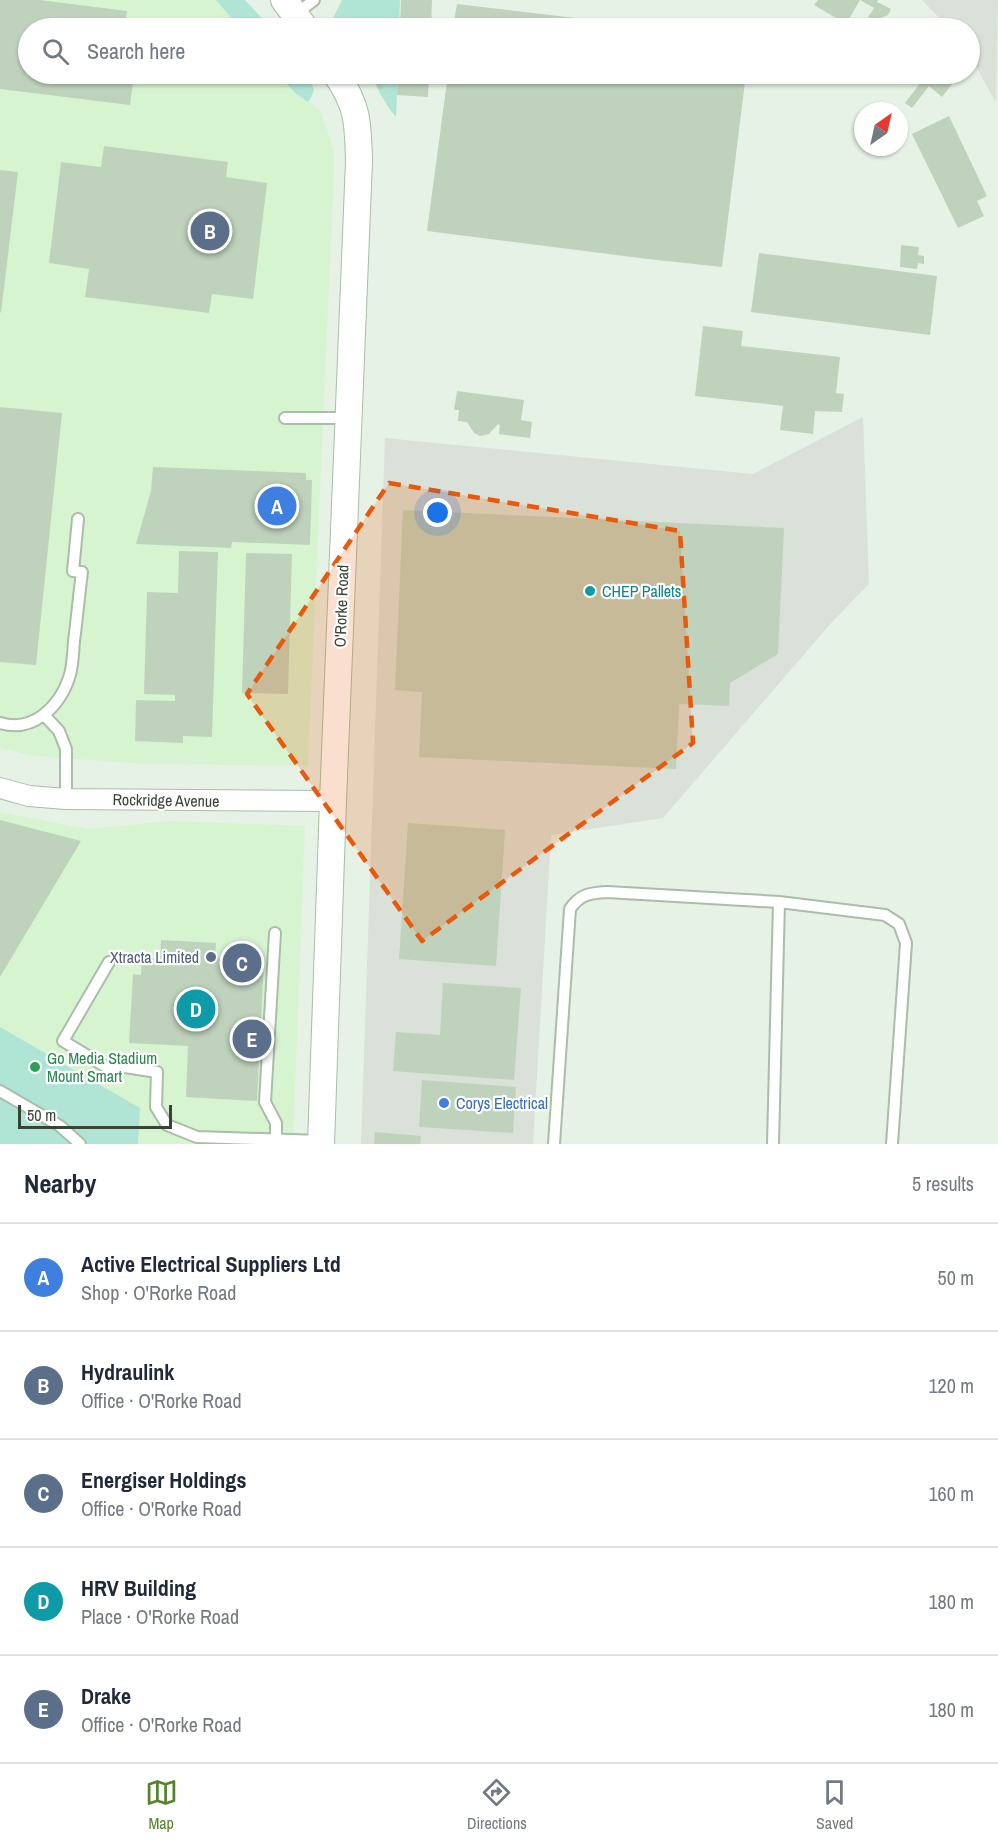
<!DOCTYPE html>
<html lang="en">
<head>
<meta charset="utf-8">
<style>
  :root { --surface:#fff; --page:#f6f6f7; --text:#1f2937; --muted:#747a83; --line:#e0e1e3; --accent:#56832c }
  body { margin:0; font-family:"Archivo Narrow",sans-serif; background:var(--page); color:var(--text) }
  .compass { position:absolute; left:854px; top:102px; width:54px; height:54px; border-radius:50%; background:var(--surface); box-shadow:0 2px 4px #0004; rotate:34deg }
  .scale { position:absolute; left:18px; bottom:15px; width:154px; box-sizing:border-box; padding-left:6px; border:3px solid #374535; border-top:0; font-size:16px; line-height:21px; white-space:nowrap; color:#374535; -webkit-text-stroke:4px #fff; paint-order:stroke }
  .you { position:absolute; left:438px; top:513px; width:21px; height:21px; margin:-15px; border:4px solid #fff; border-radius:50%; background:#1a73e8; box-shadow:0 0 0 9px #1a73e833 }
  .badge { display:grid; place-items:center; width:39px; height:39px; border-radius:50%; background:var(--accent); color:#fff; font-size:20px; font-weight:700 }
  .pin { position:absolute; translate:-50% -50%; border:3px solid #fff; box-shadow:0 2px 6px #0006 }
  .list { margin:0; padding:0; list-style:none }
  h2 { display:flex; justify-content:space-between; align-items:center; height:78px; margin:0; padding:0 24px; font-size:26px }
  h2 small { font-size:20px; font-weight:400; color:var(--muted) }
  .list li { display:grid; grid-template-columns:39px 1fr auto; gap:18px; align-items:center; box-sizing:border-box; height:108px; padding:0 24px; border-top:2px solid var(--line) }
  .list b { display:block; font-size:22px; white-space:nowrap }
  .list p { margin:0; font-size:20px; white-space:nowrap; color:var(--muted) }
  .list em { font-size:20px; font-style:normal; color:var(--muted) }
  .icon { flex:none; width:33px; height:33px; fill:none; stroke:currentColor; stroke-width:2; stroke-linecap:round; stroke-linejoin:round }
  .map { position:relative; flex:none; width:998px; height:1144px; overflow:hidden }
  .search { position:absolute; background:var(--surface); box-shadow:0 2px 4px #0004; left:18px; right:18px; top:18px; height:66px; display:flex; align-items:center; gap:15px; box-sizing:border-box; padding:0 21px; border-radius:33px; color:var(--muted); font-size:22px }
  .sheet { height:618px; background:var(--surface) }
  nav { display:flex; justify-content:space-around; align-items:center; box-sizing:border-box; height:84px; border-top:2px solid var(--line); background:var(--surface); font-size:16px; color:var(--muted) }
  nav a { display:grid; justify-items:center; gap:3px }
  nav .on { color:var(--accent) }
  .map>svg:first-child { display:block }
  .commercial { fill:#d7f4d1 }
  .industrial { fill:#d9e1d8 }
  .green { fill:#b0e5d6 }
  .building { fill:#bfd3bc }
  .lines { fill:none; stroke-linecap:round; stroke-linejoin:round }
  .service-casing { stroke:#aabda9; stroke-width:14 }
  .minor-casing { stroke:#aabda9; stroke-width:22 }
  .tertiary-casing { stroke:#aabda9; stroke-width:28 }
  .service { stroke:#fff; stroke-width:10 }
  .minor { stroke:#fff; stroke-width:20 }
  .tertiary { stroke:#fff; stroke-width:26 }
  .marked { fill:#e8590c; fill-opacity:0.2; stroke:#e8590c; stroke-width:4.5; stroke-dasharray:12 8; stroke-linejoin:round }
  .culture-dot { fill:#0f9aa8; stroke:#fff; stroke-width:2 }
  .service-dot { fill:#5c6f8a; stroke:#fff; stroke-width:2 }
  .leisure-dot { fill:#2e9e5b; stroke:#fff; stroke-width:2 }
  .shop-dot { fill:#3f7fe0; stroke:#fff; stroke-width:2 }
  .labels { text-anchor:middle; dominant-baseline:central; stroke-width:4.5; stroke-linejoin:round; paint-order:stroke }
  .culture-label { font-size:16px; fill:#0d838f; stroke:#fff; text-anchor:start }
  .street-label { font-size:16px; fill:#374535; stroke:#fff }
  .service-label { font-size:16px; fill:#4e5e75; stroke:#fff; text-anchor:end }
  .leisure-label { font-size:16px; fill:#27864d; stroke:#fff; text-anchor:start }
  .shop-label { font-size:16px; fill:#366cbe; stroke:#fff; text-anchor:start }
</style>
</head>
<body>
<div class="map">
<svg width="998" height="1144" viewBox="0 0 998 1144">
  <rect width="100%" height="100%" fill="#e6f2e6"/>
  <!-- commercial -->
  <path class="commercial" d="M0 0H216L240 28H28V74H278L295 93 319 109 328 132 334 152V174L308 766 145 764 34 756 0 748Z
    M0 812 88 829 170 821 305 826 293 1144H138L139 1108 0 1027Z"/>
  <!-- industrial -->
  <path class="industrial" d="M922 0H998L996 103 970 55V28H949Z
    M863 417 869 584 832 622 663 818 551 835 533 1144H361L385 438 753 474Z"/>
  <!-- green -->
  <path class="green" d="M216 0H245L271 28H240Z
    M342 0H400L399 28H339L332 20Z
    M278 74H304C313 86 318 88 308 102L295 93Z
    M369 74H398L396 117C384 104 379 89 369 74Z
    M0 1027 140 1108 138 1144H0Z"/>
  <!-- building -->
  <path class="building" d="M0 0H40L127 11 125 24 148 27 28 28V74H164L163 79 134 75 130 105 0 89Z
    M401 0H432L431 28H400Z
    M818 0H878L877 2 891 9 888 15 874 21 868 17 874 8 860 0 846 24 814 5Z
    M457 4 650 27V28H453Z
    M398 74H429L428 97 397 95Z
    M448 74H746L722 267 648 259 427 231Z
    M925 74H948L956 79 942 97 929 86 912 108 905 103 922 81 920 80Z
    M380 80 384 88 380 90 376 82Z
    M949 116 987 196 977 201 984 216 958 228 912 134Z
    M104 146 228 162 226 177 267 183 253 299 212 294 209 313 85 297 89 269 49 263 61 162 101 167Z
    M0 170 18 172 1 313 0 312Z
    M901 245 919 247 918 255 924 256V264L918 263 917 269 900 267Z
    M759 253 937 276 930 335 751 312Z
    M703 326 743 331 741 346 840 357 836 393 844 394 842 412 815 411 813 434 780 430 783 406 695 396Z
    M457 391 524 400 521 420 532 422 530 438 499 434 500 425 498 424 489 434 480 436 474 433 467 422 458 421 459 410H454Z
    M0 407 62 413 36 665 0 662Z
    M153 467 306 473V480H312L310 545 232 542 231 548 136 544 151 491Z
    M403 510 784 528 778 654 730 683 729 706 679 704 676 769 419 757 422 692 395 690Z
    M179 551 218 552 212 737 183 736V743L135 741 136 700 175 701V695L144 694 147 592 178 593Z
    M246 553 292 554 288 694 242 693Z
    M0 820 81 841 0 977Z
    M408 823 505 830 496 966 399 959Z
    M161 940 216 943 215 958 264 961 257 1101 186 1097 188 1046 129 1043 133 974 141 975 142 957 160 959Z
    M443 983 521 988 514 1080 393 1071 396 1032 440 1035Z
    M422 1080 516 1087 513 1133 419 1127Z
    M375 1132 421 1136 420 1144H374Z"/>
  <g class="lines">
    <!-- service casing -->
    <g class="service-casing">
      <path id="service" d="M296 14 314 0
        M285 418H348
        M44 715 59 731 66 749V799
        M0 723C33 733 59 707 69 678 73 666 73 653 74 641 77 618 79 595 82 572L73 571 78 519
        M275 933 265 1102 276 1123V1139
        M109 962 63 1041 108 1068 125 1067 157 1072 156 1107 167 1125 197 1137 321 1141
        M0 1091 60 1126 80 1144
        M554 1144 570 909C580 894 590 893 607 892L779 902 885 915 899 924 906 943 892 1144
        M773 1144 779 902"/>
    </g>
    <!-- minor casing -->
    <g class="minor-casing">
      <path id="minor" d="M0 788 29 796 66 799 333 801"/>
    </g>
    <!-- tertiary casing -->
    <g class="tertiary-casing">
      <path id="tertiary" d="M284 0 305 28
        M321 1144 333 801 359 161C358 122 358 106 336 74"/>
    </g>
    <!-- service -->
    <use href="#service" class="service"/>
    <!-- minor -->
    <use href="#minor" class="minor"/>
    <!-- tertiary -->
    <use href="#tertiary" class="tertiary"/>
  </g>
  <!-- marked area -->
  <path class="marked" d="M389 483 680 531 693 743 422 941 247 694Z"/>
  <!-- markers -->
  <circle class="culture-dot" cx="590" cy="591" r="6"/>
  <circle class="service-dot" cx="211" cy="957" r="6"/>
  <circle class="leisure-dot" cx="35" cy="1067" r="6"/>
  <circle class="shop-dot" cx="444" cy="1103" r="6"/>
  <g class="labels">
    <!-- culture labels -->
    <g class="culture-label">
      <text x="602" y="591">CHEP Pallets</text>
    </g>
    <!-- street labels -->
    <g class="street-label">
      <text transform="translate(341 606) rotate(-88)">O'Rorke Road</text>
      <text transform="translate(166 800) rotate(1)">Rockridge Avenue</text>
    </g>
    <!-- service labels -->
    <g class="service-label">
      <text x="199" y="957">Xtracta Limited</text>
    </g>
    <!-- leisure labels -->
    <g class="leisure-label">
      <text x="47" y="1058">Go Media Stadium<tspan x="47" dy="18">Mount Smart</tspan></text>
    </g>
    <!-- shop labels -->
    <g class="shop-label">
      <text x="456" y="1103">Corys Electrical</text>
    </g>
  </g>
</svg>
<svg class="compass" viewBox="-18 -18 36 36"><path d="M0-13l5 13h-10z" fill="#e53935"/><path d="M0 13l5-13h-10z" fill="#747a83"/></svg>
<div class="scale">50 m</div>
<div class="you"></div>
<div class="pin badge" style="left:277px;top:506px;background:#3f7fe0">A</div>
<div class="pin badge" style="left:210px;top:231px;background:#5c6f8a">B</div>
<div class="pin badge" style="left:242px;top:963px;background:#5c6f8a">C</div>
<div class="pin badge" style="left:196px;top:1009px;background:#0f9aa8">D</div>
<div class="pin badge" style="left:252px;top:1039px;background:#5c6f8a">E</div>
<div class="search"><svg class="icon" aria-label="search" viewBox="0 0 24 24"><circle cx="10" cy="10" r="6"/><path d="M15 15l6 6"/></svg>Search here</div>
</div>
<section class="sheet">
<h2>Nearby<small>5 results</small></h2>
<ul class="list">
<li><span class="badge" style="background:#3f7fe0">A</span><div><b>Active Electrical Suppliers Ltd</b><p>Shop · O'Rorke Road</p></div><em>50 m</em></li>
<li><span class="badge" style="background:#5c6f8a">B</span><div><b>Hydraulink</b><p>Office · O'Rorke Road</p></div><em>120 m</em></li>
<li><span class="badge" style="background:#5c6f8a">C</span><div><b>Energiser Holdings</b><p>Office · O'Rorke Road</p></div><em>160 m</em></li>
<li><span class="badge" style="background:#0f9aa8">D</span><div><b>HRV Building</b><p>Place · O'Rorke Road</p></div><em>180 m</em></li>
<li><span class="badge" style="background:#5c6f8a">E</span><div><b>Drake</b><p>Office · O'Rorke Road</p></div><em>180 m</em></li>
</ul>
</section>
<nav>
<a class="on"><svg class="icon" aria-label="map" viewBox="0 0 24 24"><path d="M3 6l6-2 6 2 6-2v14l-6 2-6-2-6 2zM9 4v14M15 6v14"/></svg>Map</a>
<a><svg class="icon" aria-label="directions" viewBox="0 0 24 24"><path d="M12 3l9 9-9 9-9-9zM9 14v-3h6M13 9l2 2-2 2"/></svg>Directions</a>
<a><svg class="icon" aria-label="saved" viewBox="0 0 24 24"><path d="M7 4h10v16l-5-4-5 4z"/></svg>Saved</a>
</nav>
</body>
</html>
